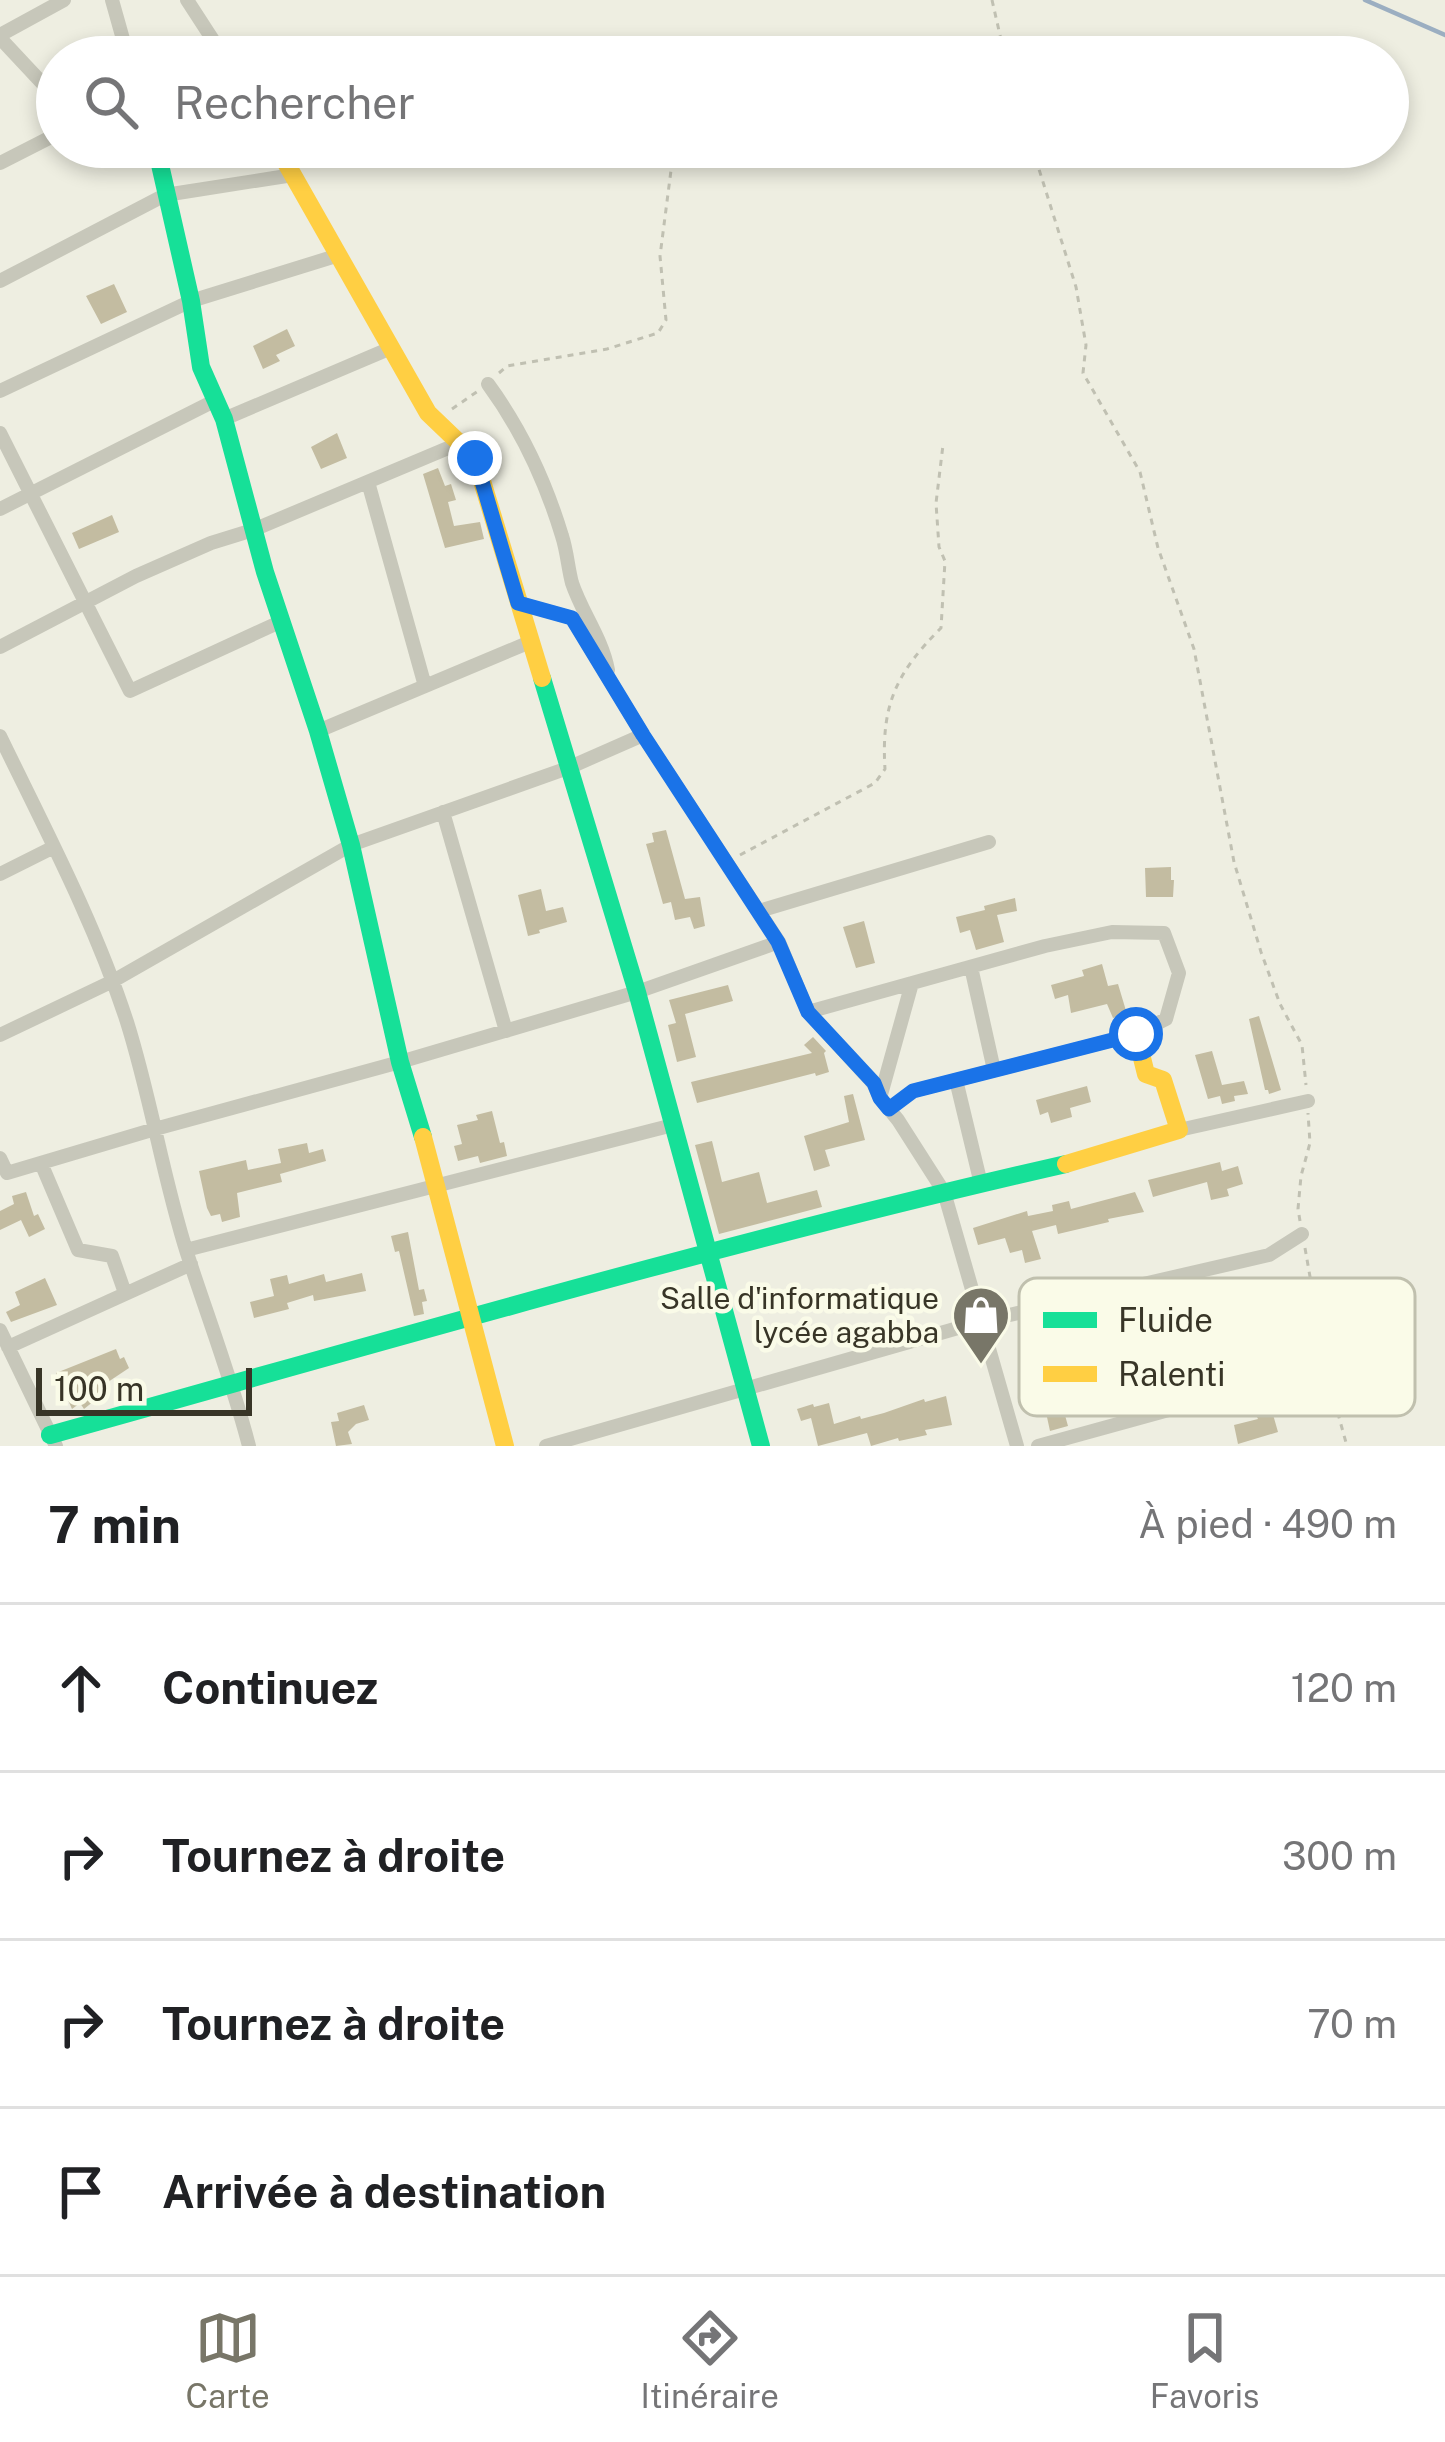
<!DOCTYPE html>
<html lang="fr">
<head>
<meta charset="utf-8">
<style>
  :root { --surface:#fff; --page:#f2f2f2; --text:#202124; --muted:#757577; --line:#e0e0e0; --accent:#787668 }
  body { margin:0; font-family:"Public Sans",sans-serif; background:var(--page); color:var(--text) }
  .scale { position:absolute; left:36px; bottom:30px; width:216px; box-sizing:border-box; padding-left:12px; border:6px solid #383527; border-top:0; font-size:33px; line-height:42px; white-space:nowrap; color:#383527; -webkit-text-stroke:9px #fafbe8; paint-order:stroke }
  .stop { position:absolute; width:36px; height:36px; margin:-27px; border:9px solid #1a73e8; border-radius:50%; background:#fff }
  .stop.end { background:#1a73e8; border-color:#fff; box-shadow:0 3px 12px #0008 }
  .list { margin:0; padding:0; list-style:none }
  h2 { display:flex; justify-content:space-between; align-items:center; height:156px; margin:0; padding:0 48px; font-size:51px }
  h2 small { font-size:39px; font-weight:400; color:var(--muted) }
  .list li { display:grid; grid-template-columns:78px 1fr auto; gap:36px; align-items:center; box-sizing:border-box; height:168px; padding:0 48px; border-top:3px solid var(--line) }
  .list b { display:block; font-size:45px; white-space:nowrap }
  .list em { font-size:39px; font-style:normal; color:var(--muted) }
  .icon { flex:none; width:66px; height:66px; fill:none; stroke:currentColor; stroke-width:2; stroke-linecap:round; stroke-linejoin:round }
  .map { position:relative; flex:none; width:1445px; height:1446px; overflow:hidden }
  .search { position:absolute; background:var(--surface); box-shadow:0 6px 18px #0003; left:36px; right:36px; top:36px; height:132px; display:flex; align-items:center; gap:30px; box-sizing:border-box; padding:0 42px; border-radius:66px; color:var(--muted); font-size:45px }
  .sheet { height:828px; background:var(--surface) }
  nav { display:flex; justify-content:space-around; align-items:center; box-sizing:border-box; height:168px; border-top:3px solid var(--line); background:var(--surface); font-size:33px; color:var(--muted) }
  nav a { display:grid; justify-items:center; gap:6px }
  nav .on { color:var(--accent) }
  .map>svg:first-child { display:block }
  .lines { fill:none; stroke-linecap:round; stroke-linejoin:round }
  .stream { stroke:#9baec1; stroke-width:4.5 }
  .building { fill:#c3bca1 }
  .path { stroke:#c0c0b2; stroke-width:3; stroke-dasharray:6 6; stroke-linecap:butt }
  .street { stroke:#c7c7ba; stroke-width:14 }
  .fast { stroke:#16e098; stroke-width:18 }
  .slow { stroke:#ffcf43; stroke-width:18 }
  .route { stroke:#1a73e8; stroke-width:15 }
  .labels { text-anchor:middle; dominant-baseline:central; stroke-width:9; stroke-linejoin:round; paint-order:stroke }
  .poi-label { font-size:30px; fill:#383527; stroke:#fafbe8; text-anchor:end }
  .key { fill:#fafbe8; stroke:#c0c0ae; stroke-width:3 }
  .key-label { font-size:33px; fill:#383527 }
</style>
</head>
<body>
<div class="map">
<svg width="1445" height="1446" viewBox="0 0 1445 1446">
  <rect width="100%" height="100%" fill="#eeeee1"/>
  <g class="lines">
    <!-- stream -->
    <path class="stream" d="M1365 0 1445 35"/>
  </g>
  <!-- building -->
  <path class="building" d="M114 284 127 312 101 324 86 296Z
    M287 329 295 346 276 355 280 361 263 369 253 346Z
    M337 433 347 458 321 469 311 447Z
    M438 468 445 486 451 484 456 500 448 502 454 526 480 522 484 539 445 548 423 474Z
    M112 515 119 532 79 549 72 533Z
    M666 830 685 899 700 897 705 926 694 929 690 917 675 920 671 902 663 904 646 844 654 842 652 833Z
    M1171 867V880H1174L1173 897H1146L1145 868Z
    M541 889 546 911 563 907 567 922 539 930 540 933 528 936 518 895Z
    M1015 898 1017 911 997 915 1004 942 976 950 970 930 960 933 956 917 985 910 984 906Z
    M864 921 875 963 856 968 843 927Z
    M1102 964 1108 986 1118 984 1127 1014 1113 1018 1107 1004 1071 1013 1068 995 1055 999 1051 985 1084 976 1082 970Z
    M728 985 733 1001 685 1014 696 1057 677 1062 668 1025 676 1023 669 1000Z
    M1259 1016 1281 1090 1269 1094 1268 1090H1265L1249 1019Z
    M813 1037 826 1051 824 1053 829 1072 816 1076 815 1073 697 1103 691 1082 812 1053 804 1045Z
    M1212 1051 1222 1085 1244 1081 1248 1094 1234 1096 1235 1101 1222 1104 1220 1096 1208 1099 1195 1055Z
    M1087 1086 1091 1102 1070 1108 1072 1117 1051 1123 1048 1112 1040 1115 1036 1100Z
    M853 1094 865 1140 825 1150 830 1166 814 1171 804 1136 849 1122 844 1096Z
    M492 1111 500 1143 504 1142 507 1156 480 1163 478 1156 458 1161 454 1146 462 1144 457 1125 478 1120 476 1115Z
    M712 1141 722 1182 759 1172 767 1203 817 1190 822 1207 719 1234 695 1145Z
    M307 1143 309 1153 323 1149 326 1161 280 1174 282 1182 237 1193 240 1217 222 1222 220 1214 211 1216 207 1208 199 1171 246 1160 248 1170 281 1163 278 1149Z
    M1220 1162 1222 1171 1238 1166 1243 1184 1227 1189 1229 1196 1211 1200 1207 1182 1153 1197 1148 1180Z
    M26 1192 34 1216 38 1214 45 1229 29 1237 21 1220 0 1230V1211L14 1204 12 1196Z
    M1135 1192 1144 1212 1108 1219 1109 1222 1058 1234 1056 1225 1032 1231 1041 1259 1025 1263 1022 1250 1010 1253 1005 1238 978 1245 973 1228 1027 1211 1028 1216 1053 1211 1052 1205 1069 1201 1071 1209Z
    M408 1232 419 1290 424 1289 427 1301 422 1302 424 1314 414 1316 399 1251 395 1252 391 1236Z
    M362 1273 366 1291 314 1301 313 1295 287 1303 289 1309 254 1318 250 1302 274 1296 270 1279 287 1275 289 1284 324 1274 326 1282Z
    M45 1278 57 1305 11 1322 6 1312 20 1305 15 1292Z
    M116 1349 120 1359 124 1357 129 1368 99 1388 101 1391 91 1398 94 1401 84 1409 80 1403 72 1409 56 1373Z
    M1071 1373 1074 1386 1058 1390 1068 1426 1050 1431 1039 1380Z
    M946 1396 952 1425 925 1430 927 1435 899 1441 898 1438 871 1446 867 1433 818 1446 811 1418 801 1421 797 1409 813 1404 814 1407 829 1403 834 1424 860 1416 861 1419 884 1413 924 1399 925 1402Z
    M364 1405 369 1420 356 1424 348 1432 352 1444 336 1446 331 1422 339 1421 337 1413Z
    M1272 1411 1278 1432 1238 1444 1234 1425 1258 1419 1256 1415Z"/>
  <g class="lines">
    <!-- path -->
    <path class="path" d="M992 0 1005 57
      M1032 147 1076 287 1086 345 1083 373 1140 472 1158 548 1194 649 1234 862 1261 952 1280 1004 1302 1045 1306 1085
      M499 373 507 366 607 349 658 333 666 320 660 256 674 147
      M452 409 478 391
      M740 855 875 783 885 769C881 705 896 673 941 628L945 561 939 547 936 503 943 445
      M1300 1221 1298 1209 1301 1176 1310 1143 1308 1113
      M1305 1248 1323 1351
      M1328 1378 1347 1446"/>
    <!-- street -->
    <path class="street" d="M112 0 128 57
      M187 0 224 57
      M0 35 64 0
      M0 38 57 99
      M0 163 57 134
      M0 281 165 195 293 175
      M488 384C521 429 546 483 562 536 567 551 568 568 572 583 582 613 602 638 608 670
      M0 391 191 301 339 255
      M224 419 391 348
      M0 433 130 691 282 621
      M368 482 425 686
      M0 509 216 400
      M518 603 572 618 643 735 779 942 808 1012 873 1083 880 1098 898 1120 944 1192 1017 1446
      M0 647 136 576 211 543 253 530 460 443
      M318 731 530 642
      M0 736C45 829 95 923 127 1022 151 1098 163 1178 187 1253 208 1318 232 1380 249 1446
      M443 812 506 1031
      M0 874 54 847
      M759 911 989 842
      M971 967 994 1070
      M808 1012 1045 946 1112 932 1164 933 1179 973 1166 1019 1136 1034 913 1091 889 1109
      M0 1035 113 981 351 845 568 768 643 735
      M956 1080 981 1184
      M880 1098 912 983
      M1179 1130 1308 1101
      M0 1158 7 1173 155 1129 400 1062 637 992 779 942
      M41 1163 78 1250 112 1256 125 1293
      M186 1250 673 1125
      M0 1330 56 1446
      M8 1347 191 1264
      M546 1446 979 1322 1269 1255 1302 1234
      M1038 1446 1325 1367"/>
    <!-- fast -->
    <path class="fast" d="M156 147 191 301 201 367 224 419 265 572 318 731 351 845 400 1062 423 1137
      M542 678 637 992 761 1446
      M50 1435C387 1341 724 1242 1066 1164"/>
    <!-- slow -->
    <path class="slow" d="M277 147 428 413 475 458 542 678
      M423 1137 505 1446
      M1066 1164 1179 1130 1163 1080 1146 1074 1136 1034"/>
  </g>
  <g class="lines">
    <!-- route -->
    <path class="route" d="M475 458 518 603 572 618 643 735 778 942 808 1012 874 1083 880 1098 889 1109 913 1091 1136 1034"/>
  </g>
  <!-- icons -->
  <defs>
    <g id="shop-pin" transform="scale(3)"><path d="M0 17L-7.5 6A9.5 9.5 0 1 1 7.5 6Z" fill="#787668" stroke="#fafbe8"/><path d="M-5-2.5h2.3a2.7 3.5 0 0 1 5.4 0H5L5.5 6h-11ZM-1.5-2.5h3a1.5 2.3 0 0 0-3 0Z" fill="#fff"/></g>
  </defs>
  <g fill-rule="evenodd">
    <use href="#shop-pin" x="981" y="1315"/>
  </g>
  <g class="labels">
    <!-- poi labels -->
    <g class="poi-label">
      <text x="939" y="1298">Salle d'informatique<tspan x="939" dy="34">lycée agabba</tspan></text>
    </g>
  </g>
  <!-- legend -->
  <rect x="1019" y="1278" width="396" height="138" rx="18" class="key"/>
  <rect x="1043" y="1312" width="54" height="16" fill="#16e098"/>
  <rect x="1043" y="1366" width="54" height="16" fill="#ffcf43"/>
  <g class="key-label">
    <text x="1118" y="1332">Fluide</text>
    <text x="1118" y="1386">Ralenti</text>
  </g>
</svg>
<div class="scale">100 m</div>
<div class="stop" style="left:1136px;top:1034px"></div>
<div class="stop end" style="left:475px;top:458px"></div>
<div class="search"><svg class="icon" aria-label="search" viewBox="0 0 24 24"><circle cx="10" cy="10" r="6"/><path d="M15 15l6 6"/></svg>Rechercher</div>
</div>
<section class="sheet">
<h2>7 min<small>À pied · 490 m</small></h2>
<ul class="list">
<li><svg class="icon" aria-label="ahead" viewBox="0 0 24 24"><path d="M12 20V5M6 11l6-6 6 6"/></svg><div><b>Continuez</b></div><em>120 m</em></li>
<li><svg class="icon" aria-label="right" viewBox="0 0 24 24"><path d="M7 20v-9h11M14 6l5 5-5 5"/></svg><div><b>Tournez à droite</b></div><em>300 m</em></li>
<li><svg class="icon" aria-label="right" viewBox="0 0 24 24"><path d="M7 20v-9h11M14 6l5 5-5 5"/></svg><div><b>Tournez à droite</b></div><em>70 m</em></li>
<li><svg class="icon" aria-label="arrive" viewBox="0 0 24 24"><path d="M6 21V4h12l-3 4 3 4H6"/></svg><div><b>Arrivée à destination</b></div></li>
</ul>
</section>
<nav>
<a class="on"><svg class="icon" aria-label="map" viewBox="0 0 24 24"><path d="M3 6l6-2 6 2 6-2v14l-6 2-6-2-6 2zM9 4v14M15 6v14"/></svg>Carte</a>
<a><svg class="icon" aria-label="directions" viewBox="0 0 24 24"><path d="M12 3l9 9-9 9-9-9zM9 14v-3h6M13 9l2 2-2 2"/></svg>Itinéraire</a>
<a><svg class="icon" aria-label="saved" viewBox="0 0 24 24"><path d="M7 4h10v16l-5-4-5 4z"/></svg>Favoris</a>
</nav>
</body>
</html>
